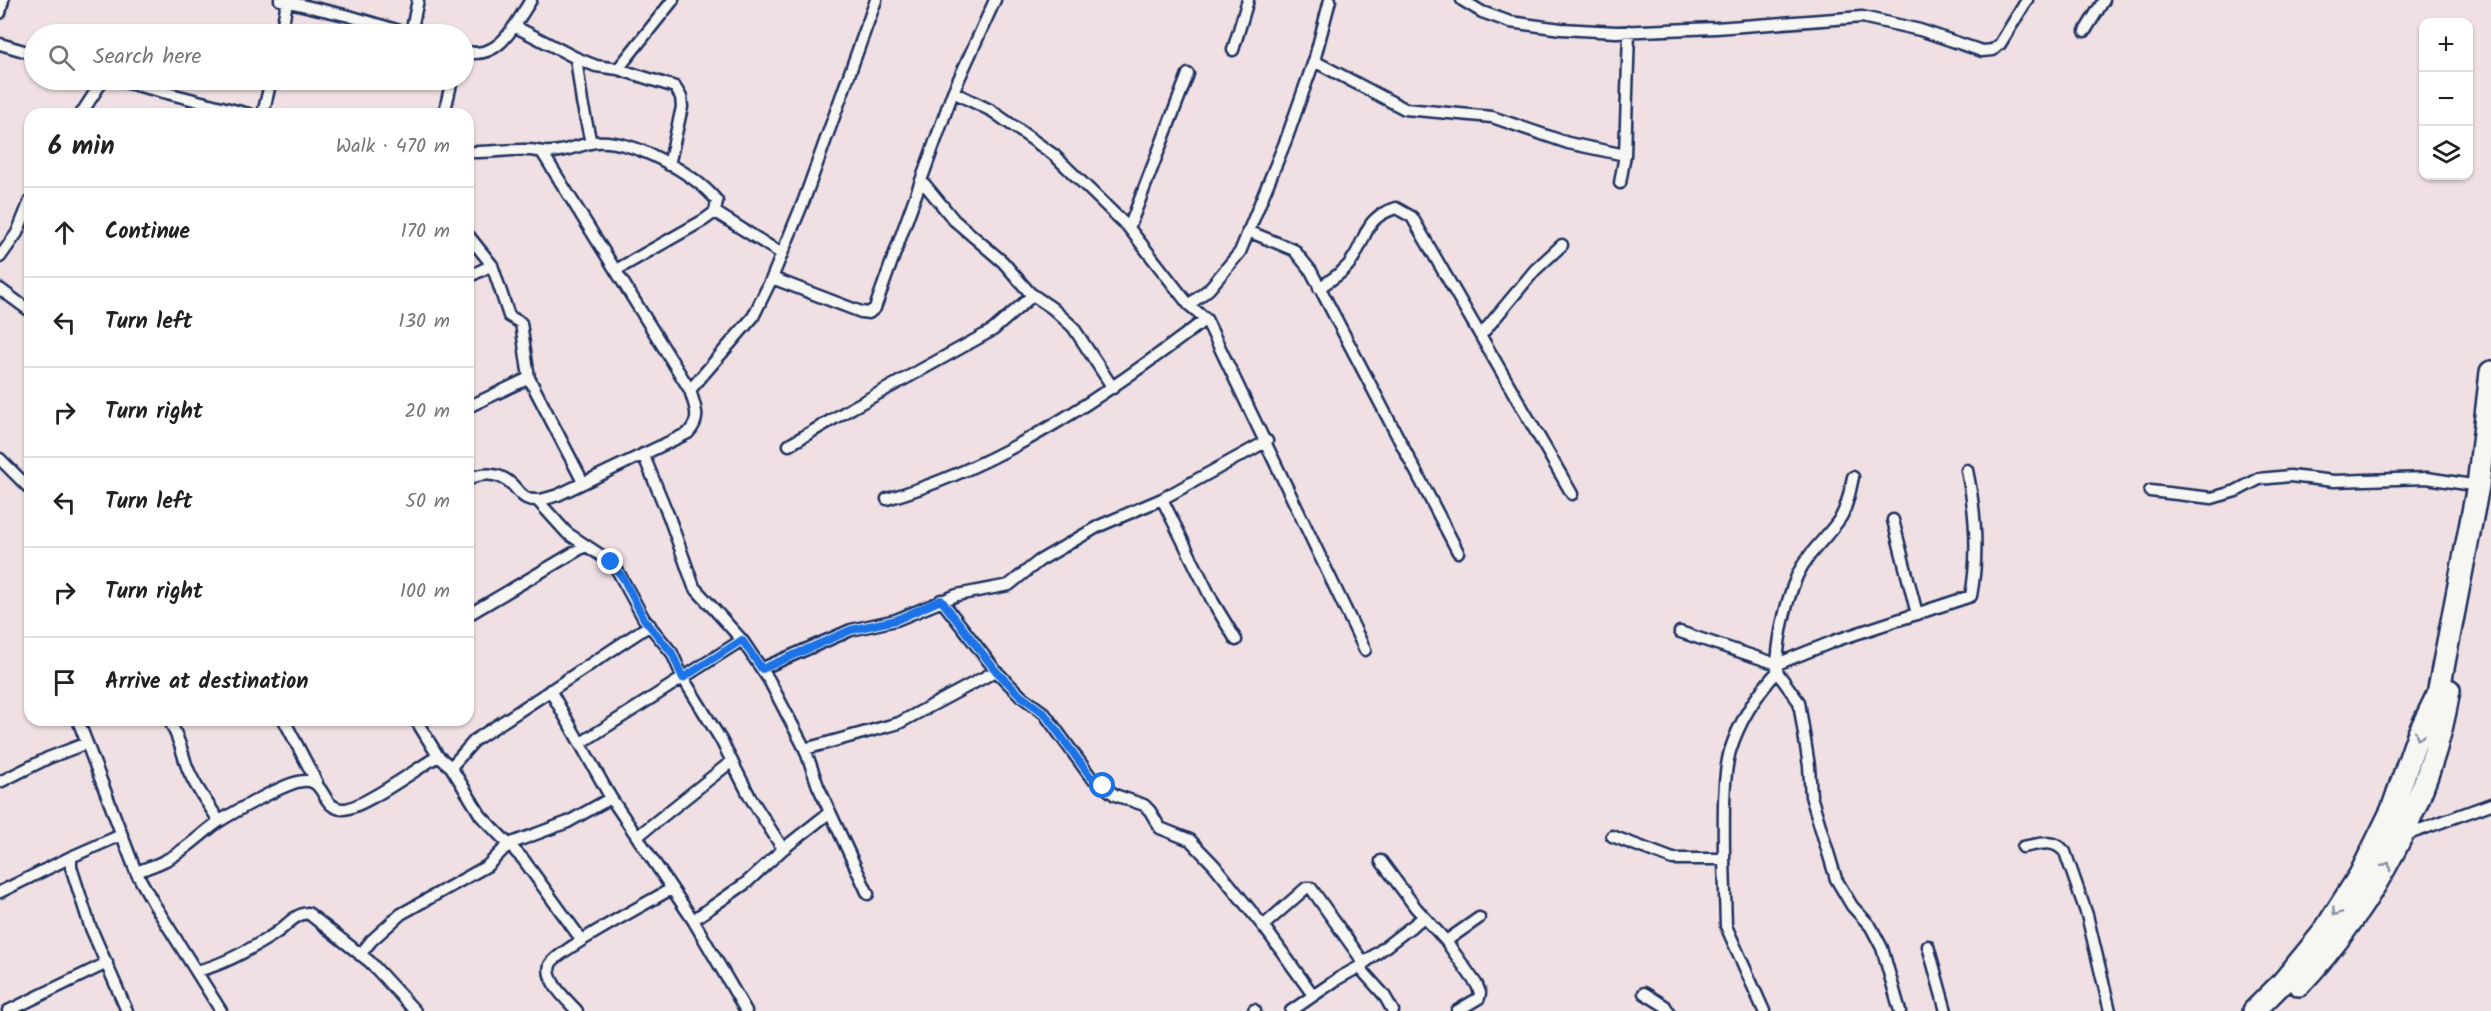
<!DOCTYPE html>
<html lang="en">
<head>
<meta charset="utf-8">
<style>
  :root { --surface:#fff; --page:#f6f6f6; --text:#222; --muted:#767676; --line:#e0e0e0 }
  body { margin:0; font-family:Kalam,sans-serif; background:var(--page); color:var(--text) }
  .controls { position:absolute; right:18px; top:18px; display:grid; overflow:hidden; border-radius:12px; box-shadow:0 2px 4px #0004 }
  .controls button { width:54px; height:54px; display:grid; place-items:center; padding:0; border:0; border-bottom:2px solid var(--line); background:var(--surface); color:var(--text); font:30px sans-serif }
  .stop { position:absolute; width:18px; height:18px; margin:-14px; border:4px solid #1a73e8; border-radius:50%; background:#fff }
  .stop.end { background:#1a73e8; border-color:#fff; box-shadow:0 2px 6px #0008 }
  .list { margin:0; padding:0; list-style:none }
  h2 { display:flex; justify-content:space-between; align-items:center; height:78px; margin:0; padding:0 24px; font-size:26px }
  h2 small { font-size:20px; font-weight:400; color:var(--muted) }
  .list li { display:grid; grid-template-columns:39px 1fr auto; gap:18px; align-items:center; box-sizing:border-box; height:90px; padding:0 24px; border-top:2px solid var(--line) }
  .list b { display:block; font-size:22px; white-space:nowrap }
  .list em { font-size:20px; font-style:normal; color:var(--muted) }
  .icon { flex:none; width:33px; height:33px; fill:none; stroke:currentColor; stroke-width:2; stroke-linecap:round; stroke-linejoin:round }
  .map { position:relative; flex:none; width:2491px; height:1011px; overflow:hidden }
  .search { position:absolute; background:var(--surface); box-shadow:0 2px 4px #0004; left:24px; top:24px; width:450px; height:66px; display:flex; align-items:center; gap:15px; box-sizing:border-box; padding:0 21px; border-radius:33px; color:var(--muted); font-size:22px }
  .panel { position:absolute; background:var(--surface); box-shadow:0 2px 4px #0004; left:24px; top:108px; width:450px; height:618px; border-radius:18px }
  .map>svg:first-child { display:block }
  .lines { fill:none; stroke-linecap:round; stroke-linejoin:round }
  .street-casing { stroke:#1b2f5e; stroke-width:15 }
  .highway-casing { stroke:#1b2f5e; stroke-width:26 }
  .street { stroke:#f6f6f2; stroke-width:10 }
  .highway { stroke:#f6f6f2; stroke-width:21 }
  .oneway { stroke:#8892a8 }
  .route { stroke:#1a73e8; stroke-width:8 }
</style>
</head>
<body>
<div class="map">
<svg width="2491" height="1011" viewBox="0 0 2491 1011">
  <rect width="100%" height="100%" fill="#f0e0e3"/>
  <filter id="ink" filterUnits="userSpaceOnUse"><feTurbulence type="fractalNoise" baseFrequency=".0167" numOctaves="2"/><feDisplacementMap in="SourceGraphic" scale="12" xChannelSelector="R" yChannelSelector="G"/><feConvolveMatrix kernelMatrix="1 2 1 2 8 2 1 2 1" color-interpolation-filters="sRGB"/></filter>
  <g filter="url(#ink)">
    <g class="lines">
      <!-- street casing -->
      <g class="street-casing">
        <path id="street" d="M280 0 349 16 410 34
          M1462 0 1482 12 1510 22 1561 29 1616 32 1716 28 1862 17 1920 30 1982 51 1993 50 2000 44 2027 0
          M0 13 3 0
          M514 26 576 58 596 66 618 69 675 87 681 97 682 107 669 165
          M2085 31 2104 0
          M411 33 418 0
          M281 34 287 2
          M0 44 34 54
          M1233 50 1248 0
          M464 51C499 62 515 24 531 0
          M576 58 582 102 591 143
          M1314 61 1405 109 1492 117 1568 143 1625 155
          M618 69 673 0
          M116 80 249 114
          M953 92 992 111 1054 155 1129 228 1189 305 1206 319 1365 650
          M81 114 103 80
          M263 114 271 80
          M444 114 452 80
          M468 152C488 153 508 149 528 150 536 150 543 153 551 152 566 152 581 144 596 142 632 139 695 173 717 201L715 212 704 220 616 270
          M922 181 954 220 1003 262 1030 293 1052 308 1073 327 1113 388
          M1620 183 1625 155 1629 31
          M715 212 782 254
          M1129 228 1188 74
          M1248 231 1294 250 1311 271 1458 552
          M468 235 492 265 509 316 521 323 529 378 583 482
          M0 257 17 233 30 201
          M468 277 492 265
          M772 278 861 312 869 313 875 308 953 92 995 0
          M1319 288C1330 280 1345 272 1352 260 1368 237 1363 218 1396 208L1412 217 1572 494
          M0 289 30 311
          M1189 305 1209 289 1240 252 1286 140 1314 61 1330 0
          M1481 335 1535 270 1562 245
          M690 390 753 317 772 278 804 200 876 0
          M468 407 529 378
          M789 445 852 408 993 330 1033 295
          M643 454 669 517 694 587 742 640 769 680 805 749 818 786 868 894
          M0 459 30 489
          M1853 477C1850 490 1848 505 1841 517 1828 537 1807 553 1797 576 1785 604 1777 642 1777 672L1799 702 1809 766 1811 796 1836 879 1852 906 1871 927 1882 948 1900 1011
          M468 480C480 472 497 473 508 481 515 486 519 494 526 498 536 503 548 498 558 495L688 433C702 418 695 408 690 390L542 152
          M2150 491 2212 498 2236 491 2259 479 2290 476 2334 481 2427 478 2478 486
          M887 499C1005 465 1109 393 1206 319
          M1162 499 1213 602 1236 640
          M538 501 567 533 611 562 616 568 644 619 672 653 683 678 721 740 750 797 783 849
          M1893 520 1917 614
          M941 600 996 671 1021 696 1044 713 1090 776 1115 795 1144 805 1150 811 1160 828 1190 840 1214 865 1267 931 1313 995
          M468 615 585 546
          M1680 632 1777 664 1837 640 1971 596C1979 553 1976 513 1967 470
          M763 668 851 630 896 620 957 595 1009 585 1039 561 1099 526 1162 499 1267 441
          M550 690 611 798 693 920 746 1011
          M78 720 136 872 154 904 196 971C221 966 251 949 273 935 285 928 294 914 308 913L370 962 415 1011
          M169 720C178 735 181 748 186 764 193 785 208 803 219 821
          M284 720 317 783
          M416 720 438 756 451 767 481 816 523 859 581 939
          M581 743 742 640
          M805 749 899 723 996 671
          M451 767 475 740 650 625
          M0 782 48 758 87 743
          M121 835 71 857V867L90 926 127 1011
          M638 836 732 761
          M1612 836 1673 859H1724L1726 926 1764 1011
          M2403 836 2491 804
          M2023 847C2039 844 2053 838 2065 852L2087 915 2110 1011
          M1724 859C1724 829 1722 779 1730 751 1739 722 1757 694 1777 672
          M1381 861 1416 908 1446 941 1477 985 1480 993 1479 998 1457 1011
          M136 872C146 868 157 865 166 860 185 851 201 834 218 822 236 811 272 791 291 784 329 770 317 807 342 809 359 811 421 766 438 756
          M0 892 71 857
          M693 920 746 883 783 849 830 812
          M1263 926 1306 888H1311L1364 963
          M1446 941 1479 918
          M1928 946 1946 1011
          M360 955 371 941 401 914 487 866 509 844 568 822 611 798
          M1359 967 1384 995 1393 1011
          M196 971 221 1011
          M1644 993 1665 1006 1668 1011
          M1254 1010 1255 1011
          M8 1011 107 963
          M577 1011C567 1000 545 981 550 965 554 952 653 900 671 889
          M1291 1011 1339 978 1359 967 1424 917"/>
      </g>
      <!-- highway casing -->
      <g class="highway-casing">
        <path id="highway" d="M2299 985C2373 907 2432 797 2449 690
          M2254 1011 2283 982 2323 933 2360 875 2392 810 2418 735 2438 694 2478 486 2491 372"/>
      </g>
      <!-- street -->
      <use href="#street" class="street"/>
      <!-- highway -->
      <use href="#highway" class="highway"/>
    </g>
    <!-- one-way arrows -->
    <defs><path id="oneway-chevron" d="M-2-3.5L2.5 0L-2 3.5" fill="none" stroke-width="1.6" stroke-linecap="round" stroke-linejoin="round" transform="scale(1.5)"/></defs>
    <g class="oneway">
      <use href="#oneway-chevron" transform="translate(2419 736) rotate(112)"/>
      <use href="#oneway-chevron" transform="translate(2387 866) rotate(-61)"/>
      <use href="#oneway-chevron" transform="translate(2336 912) rotate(123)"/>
    </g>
  </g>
  <g class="lines" filter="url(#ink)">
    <!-- route -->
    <path class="route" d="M611 562 623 578 644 619 672 653 683 678 742 640 762 669 851 630 896 620 941 600 996 671 1021 696 1044 713 1090 776 1103 786"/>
  </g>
</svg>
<div class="controls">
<button>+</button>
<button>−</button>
<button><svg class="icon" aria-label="layers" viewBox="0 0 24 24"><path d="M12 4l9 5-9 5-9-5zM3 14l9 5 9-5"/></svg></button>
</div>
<div class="stop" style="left:1103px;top:786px"></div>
<div class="stop end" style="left:611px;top:562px"></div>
<div class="search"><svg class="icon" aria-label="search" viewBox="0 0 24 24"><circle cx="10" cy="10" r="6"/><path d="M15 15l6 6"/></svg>Search here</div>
<section class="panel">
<h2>6 min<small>Walk · 470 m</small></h2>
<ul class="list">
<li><svg class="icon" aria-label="ahead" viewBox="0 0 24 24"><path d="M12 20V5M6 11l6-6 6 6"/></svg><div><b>Continue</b></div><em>170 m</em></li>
<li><svg class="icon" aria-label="left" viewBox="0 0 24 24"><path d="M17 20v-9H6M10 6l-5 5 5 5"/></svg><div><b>Turn left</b></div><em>130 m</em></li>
<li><svg class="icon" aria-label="right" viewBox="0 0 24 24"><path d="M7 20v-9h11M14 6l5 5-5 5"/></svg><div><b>Turn right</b></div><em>20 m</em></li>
<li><svg class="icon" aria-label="left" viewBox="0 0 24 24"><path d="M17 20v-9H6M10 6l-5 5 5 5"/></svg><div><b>Turn left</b></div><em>50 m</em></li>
<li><svg class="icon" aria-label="right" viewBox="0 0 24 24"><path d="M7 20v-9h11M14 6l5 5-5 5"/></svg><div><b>Turn right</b></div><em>100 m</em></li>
<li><svg class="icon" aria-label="arrive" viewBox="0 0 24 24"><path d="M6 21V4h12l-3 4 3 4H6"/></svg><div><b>Arrive at destination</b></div></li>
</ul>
</section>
</div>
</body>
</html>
